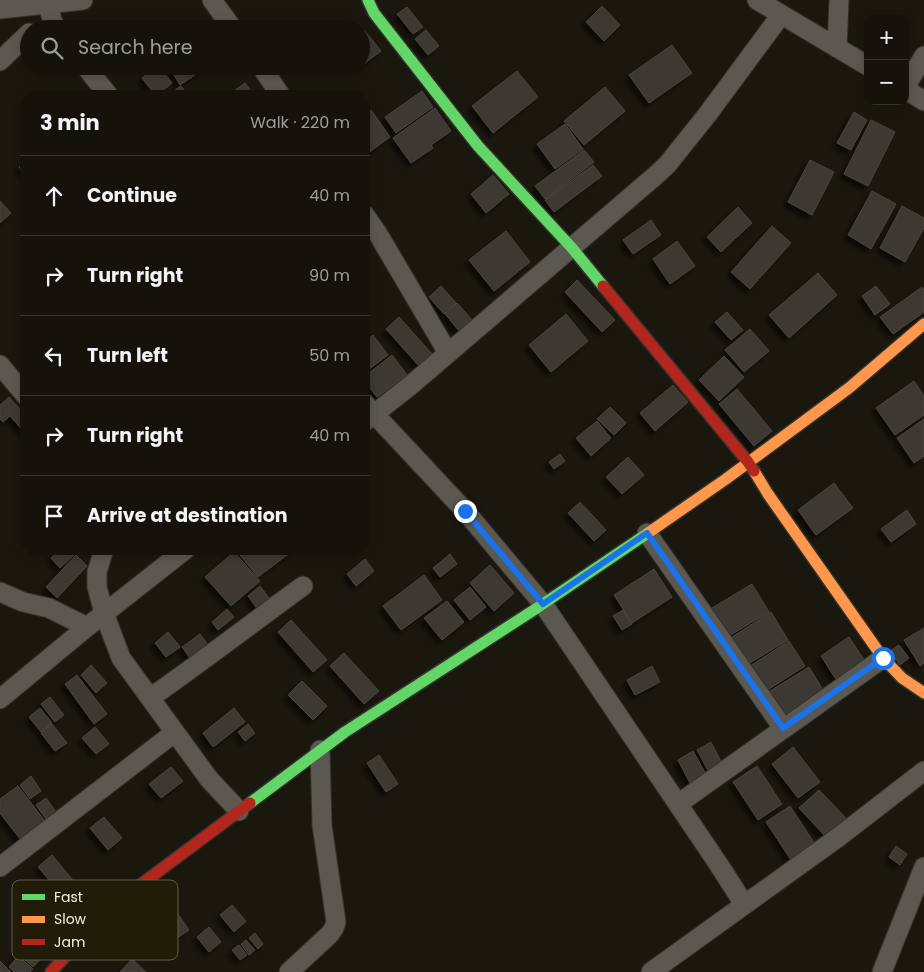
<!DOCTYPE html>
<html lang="en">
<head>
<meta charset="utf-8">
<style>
  :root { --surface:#14120a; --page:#212018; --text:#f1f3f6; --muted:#9d9e9c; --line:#33322b }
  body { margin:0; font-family:Poppins,sans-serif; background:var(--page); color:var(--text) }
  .controls { position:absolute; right:15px; top:15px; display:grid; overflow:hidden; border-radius:10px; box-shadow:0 2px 8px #0003 }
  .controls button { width:45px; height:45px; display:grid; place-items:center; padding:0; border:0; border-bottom:1px solid var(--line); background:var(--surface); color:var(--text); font:25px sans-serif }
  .stop { position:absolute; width:15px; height:15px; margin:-11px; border:4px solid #1a73e8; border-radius:50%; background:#fff }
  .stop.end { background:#1a73e8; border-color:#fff; box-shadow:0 1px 5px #0008 }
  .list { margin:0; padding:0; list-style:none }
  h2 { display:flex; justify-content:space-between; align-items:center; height:65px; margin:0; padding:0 20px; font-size:21px }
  h2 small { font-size:16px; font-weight:400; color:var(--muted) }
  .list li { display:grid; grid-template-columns:32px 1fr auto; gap:15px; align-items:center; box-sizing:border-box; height:80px; padding:0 20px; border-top:1px solid var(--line) }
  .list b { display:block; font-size:19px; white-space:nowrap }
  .list em { font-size:16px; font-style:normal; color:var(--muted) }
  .icon { flex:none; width:28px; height:28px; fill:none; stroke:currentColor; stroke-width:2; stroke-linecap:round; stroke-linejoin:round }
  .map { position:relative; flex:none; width:924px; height:972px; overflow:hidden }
  .search { position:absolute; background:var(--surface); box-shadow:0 2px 8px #0003; left:20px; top:20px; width:350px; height:55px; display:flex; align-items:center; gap:12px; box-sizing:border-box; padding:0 18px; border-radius:28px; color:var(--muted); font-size:19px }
  .panel { position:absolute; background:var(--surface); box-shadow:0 2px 8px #0003; left:20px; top:90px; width:350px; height:465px; border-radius:20px }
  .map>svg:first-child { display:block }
  .building { fill:#3c3830; stroke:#4a453f; filter:url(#shadow) }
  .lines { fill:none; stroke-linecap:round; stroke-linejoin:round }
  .street-casing { stroke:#34322b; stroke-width:21 }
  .fast-casing { stroke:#34322b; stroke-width:14 }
  .slow-casing { stroke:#34322b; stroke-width:14 }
  .jam-casing { stroke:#34322b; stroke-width:14 }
  .street { stroke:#5a5850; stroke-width:19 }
  .fast { stroke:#63d668; stroke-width:11 }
  .slow { stroke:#ff974d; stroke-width:11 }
  .jam { stroke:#b3261e; stroke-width:11 }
  .route { stroke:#1a73e8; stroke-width:6 }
  .key { fill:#201c08; stroke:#605c4a; stroke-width:1 }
  .key-label { font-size:14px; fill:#f4f1e5 }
</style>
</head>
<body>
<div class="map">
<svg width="924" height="972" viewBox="0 0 924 972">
  <defs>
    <filter id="shadow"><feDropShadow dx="-4.5" dy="4.5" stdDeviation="2.5" flood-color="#0009"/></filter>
  </defs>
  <rect width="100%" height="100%" fill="#1a180e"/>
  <!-- building -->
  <path class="building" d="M602 6 620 25 604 41 586 22Z
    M407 7 423 27 413 34 397 14Z
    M426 30 439 46 428 55 415 39Z
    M365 31 381 51 361 66V33Z
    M672 45 692 73 649 103 629 75Z
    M156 66H159L172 83 156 96 142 78Z
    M171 66H200L202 70 180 85 169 67Z
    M517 71 538 97 493 133 472 106Z
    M245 83 254 95 252 96H227Z
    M181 86 189 96H167Z
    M605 87 625 111 584 145 564 121Z
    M422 91 433 107 396 133 385 117Z
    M435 108 451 131 431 145 433 148 411 163 393 138Z
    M371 110 390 137 364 156V115Z
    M854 112 867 120 851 150 837 143Z
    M871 120 895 132 868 186 844 174Z
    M565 124 583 149 555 169 537 144Z
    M584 150 594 162 545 199 535 186Z
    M810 160 834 172 812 215 788 202Z
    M26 162V176L19 167Z
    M593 165 602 176 554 212 545 200Z
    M493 175 509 194 486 213 471 194Z
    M872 191 896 204 871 249 848 235Z
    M0 201 11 213 0 223Z
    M902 206 924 218V228L905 262 880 248Z
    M738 207 752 223 721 252 707 237Z
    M651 220 661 235 633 254 623 240Z
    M772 226 791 243 750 289 731 272Z
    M506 231 530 262 494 291 469 260Z
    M677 241 695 266 670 284 653 259Z
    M818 273 837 295 789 338 769 315Z
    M577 280 615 320 602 332 565 292Z
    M441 286 456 303 444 314 429 297Z
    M876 286 890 304 875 315 862 296Z
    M922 287 924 290V312L893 334 880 317Z
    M457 303 473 321 460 332 445 314Z
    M727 312 743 330 731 340 715 322Z
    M566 314 588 341 551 372 529 345Z
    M399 317 432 354 419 366 386 329Z
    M750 329 769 351 744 372 725 350Z
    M373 335 388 355 364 373V342Z
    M392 355 407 375 377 397 364 380V377Z
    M724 356 744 377 719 401 699 380Z
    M914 381 924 396V415L895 435 876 408Z
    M673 385 688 402 655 431 640 413Z
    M737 389 772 431 754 446 719 404Z
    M9 397 26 416V434L10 416 3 422 0 419V405Z
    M610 407 626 423 614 435 597 419Z
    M924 419V456L914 463 897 438Z
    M597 421 611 438 591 456 576 438Z
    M560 454 565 461 554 469 549 462Z
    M628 457 644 475 622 494 606 477Z
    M834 483 853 508 816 535 798 510Z
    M580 502 606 530 594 541 568 513Z
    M907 510 916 524 891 542 881 529Z
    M60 549H69L75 554 60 568 51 558Z
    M235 549H295L258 577Z
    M234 552 260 581 231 606 205 577Z
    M450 554 457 564 440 577 433 568Z
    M76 555 87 566 57 598 46 587Z
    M365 559 374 571 356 586 347 574Z
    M490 565 514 593 494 611 470 583Z
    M654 569 672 597 632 623 614 595Z
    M424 575 442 600 401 630 383 606Z
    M752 584 769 612 729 636 712 608Z
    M260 586 274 605 261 614 248 596Z
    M470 587 486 607 470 620 454 600Z
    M447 601 464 622 442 640 424 618Z
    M227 609 234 617 218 630 212 622Z
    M623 610 632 624 622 630 613 616Z
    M771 612 788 640 748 664 732 637Z
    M291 620 327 660 313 672 278 632Z
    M924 628V663L920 666 904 640Z
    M168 632 180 647 166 657 155 643Z
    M200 634 213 652 195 665 182 647Z
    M849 637 867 664 839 684 821 656Z
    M789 641 805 666 766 691 750 666Z
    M899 645 909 658 900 665 890 651Z
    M344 653 379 691 364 704 330 666Z
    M91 665 107 683 96 693 81 675Z
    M652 666 660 682 635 695 627 680Z
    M809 667 826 695 787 719 770 691Z
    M77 675 107 714 94 724 65 684Z
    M302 681 327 706 313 720 288 695Z
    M50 697 64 715 55 722 41 704Z
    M40 708 52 723 41 732 29 717Z
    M234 708 245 722 213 747 203 733Z
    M52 724 67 743 55 751 41 733Z
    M248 724 255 733 245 741 238 732Z
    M95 727 109 744 96 754 82 738Z
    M711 742 725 769 711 776 697 750Z
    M793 747 820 782 798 798 772 764Z
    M693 751 708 778 692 787 678 760Z
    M379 755 398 784 386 792 367 763Z
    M757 766 782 804 758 820 733 782Z
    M171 767 183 781 161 798 149 784Z
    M31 776 41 791 30 799 20 785Z
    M18 786 48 825 24 844 0 813V799Z
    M819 790 846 818 826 837 799 808Z
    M46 798 56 812 46 819 36 805Z
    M790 806 815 844 791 860 766 822Z
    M104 817 122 838 108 850 90 828Z
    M896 846 907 854 900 865 889 857Z
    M52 855 76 884 62 895 38 867Z
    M232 905 246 921 234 932 220 915Z
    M176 911 189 930 177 938 164 920Z
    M209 927 221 942 209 952 197 937Z
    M255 933 263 944 258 949 249 938Z
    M246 940 255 950 249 955 241 944Z
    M27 943 43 956 33 967 18 953Z
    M239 945 247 955 240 960 232 950Z
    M18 956 33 969 30 972H14L9 967Z
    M132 959 146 972H120Z
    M0 961 11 972H0Z"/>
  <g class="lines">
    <!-- street casing -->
    <g class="street-casing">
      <path id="street" d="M212 0 233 29
        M757 0 868 66
        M48 3 52 20 57 29
        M0 9 83 0
        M837 48 839 0
        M0 61 29 33
        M85 66 109 96
        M261 66 281 96
        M905 87 924 56
        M905 89 924 101
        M364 214 378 234 448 353
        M0 365 26 396
        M364 403 465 511 543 604 719 865 744 904
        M364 422 411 385 655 176 667 165 707 115 781 15
        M647 533 783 728
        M104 549 97 572V587L104 613 121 658 209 779 239 811
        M0 592 23 602 49 608 87 627
        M150 698C202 662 252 623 303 586
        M0 699 87 627 186 549
        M678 804 883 658
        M0 867 174 733
        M289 972 330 934 334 928 336 922 322 825 320 750
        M651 972 840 836 924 771
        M882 972 924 867"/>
    </g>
    <!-- fast casing -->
    <g class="fast-casing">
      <path id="fast" d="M368 0 374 13 478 146 572 248 603 286
        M250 803 345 732 537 608 648 533"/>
    </g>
    <!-- slow casing -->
    <g class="slow-casing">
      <path id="slow" d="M754 471 768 494 883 658 902 678 924 693
        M648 533 726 479 849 388 924 324"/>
    </g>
    <!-- jam casing -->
    <g class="jam-casing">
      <path id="jam" d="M603 286 748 462 754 471
        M51 972 112 906 250 803"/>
    </g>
    <!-- street -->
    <use href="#street" class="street"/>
    <!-- fast -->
    <use href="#fast" class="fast"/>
    <!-- slow -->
    <use href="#slow" class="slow"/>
    <!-- jam -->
    <use href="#jam" class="jam"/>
  </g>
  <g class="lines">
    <!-- route -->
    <path class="route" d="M465 511 543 604 647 533 783 728 883 658"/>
  </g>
  <!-- legend -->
  <rect x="12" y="880" width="166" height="80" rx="8" class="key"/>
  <rect x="22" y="894" width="23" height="6" fill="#63d668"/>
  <rect x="22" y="916" width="23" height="7" fill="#ff974d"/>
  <rect x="22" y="939" width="23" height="6" fill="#b3261e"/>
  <g class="key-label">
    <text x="54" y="902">Fast</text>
    <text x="54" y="924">Slow</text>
    <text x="54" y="947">Jam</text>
  </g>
</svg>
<div class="controls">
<button>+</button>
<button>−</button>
</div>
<div class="stop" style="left:883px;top:658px"></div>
<div class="stop end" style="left:465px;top:511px"></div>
<div class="search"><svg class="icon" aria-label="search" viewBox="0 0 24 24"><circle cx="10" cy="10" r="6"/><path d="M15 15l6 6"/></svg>Search here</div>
<section class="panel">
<h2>3 min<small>Walk · 220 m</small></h2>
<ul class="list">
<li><svg class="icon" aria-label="ahead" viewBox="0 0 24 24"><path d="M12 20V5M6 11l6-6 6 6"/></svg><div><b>Continue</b></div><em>40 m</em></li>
<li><svg class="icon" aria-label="right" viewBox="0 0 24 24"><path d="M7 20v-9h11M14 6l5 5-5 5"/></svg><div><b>Turn right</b></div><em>90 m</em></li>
<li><svg class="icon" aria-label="left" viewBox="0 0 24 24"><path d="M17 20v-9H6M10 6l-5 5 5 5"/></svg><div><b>Turn left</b></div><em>50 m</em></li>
<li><svg class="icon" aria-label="right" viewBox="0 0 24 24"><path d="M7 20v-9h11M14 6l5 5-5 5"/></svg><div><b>Turn right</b></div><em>40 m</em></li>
<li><svg class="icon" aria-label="arrive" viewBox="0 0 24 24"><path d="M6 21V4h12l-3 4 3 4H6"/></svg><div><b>Arrive at destination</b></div></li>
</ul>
</section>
</div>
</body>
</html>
